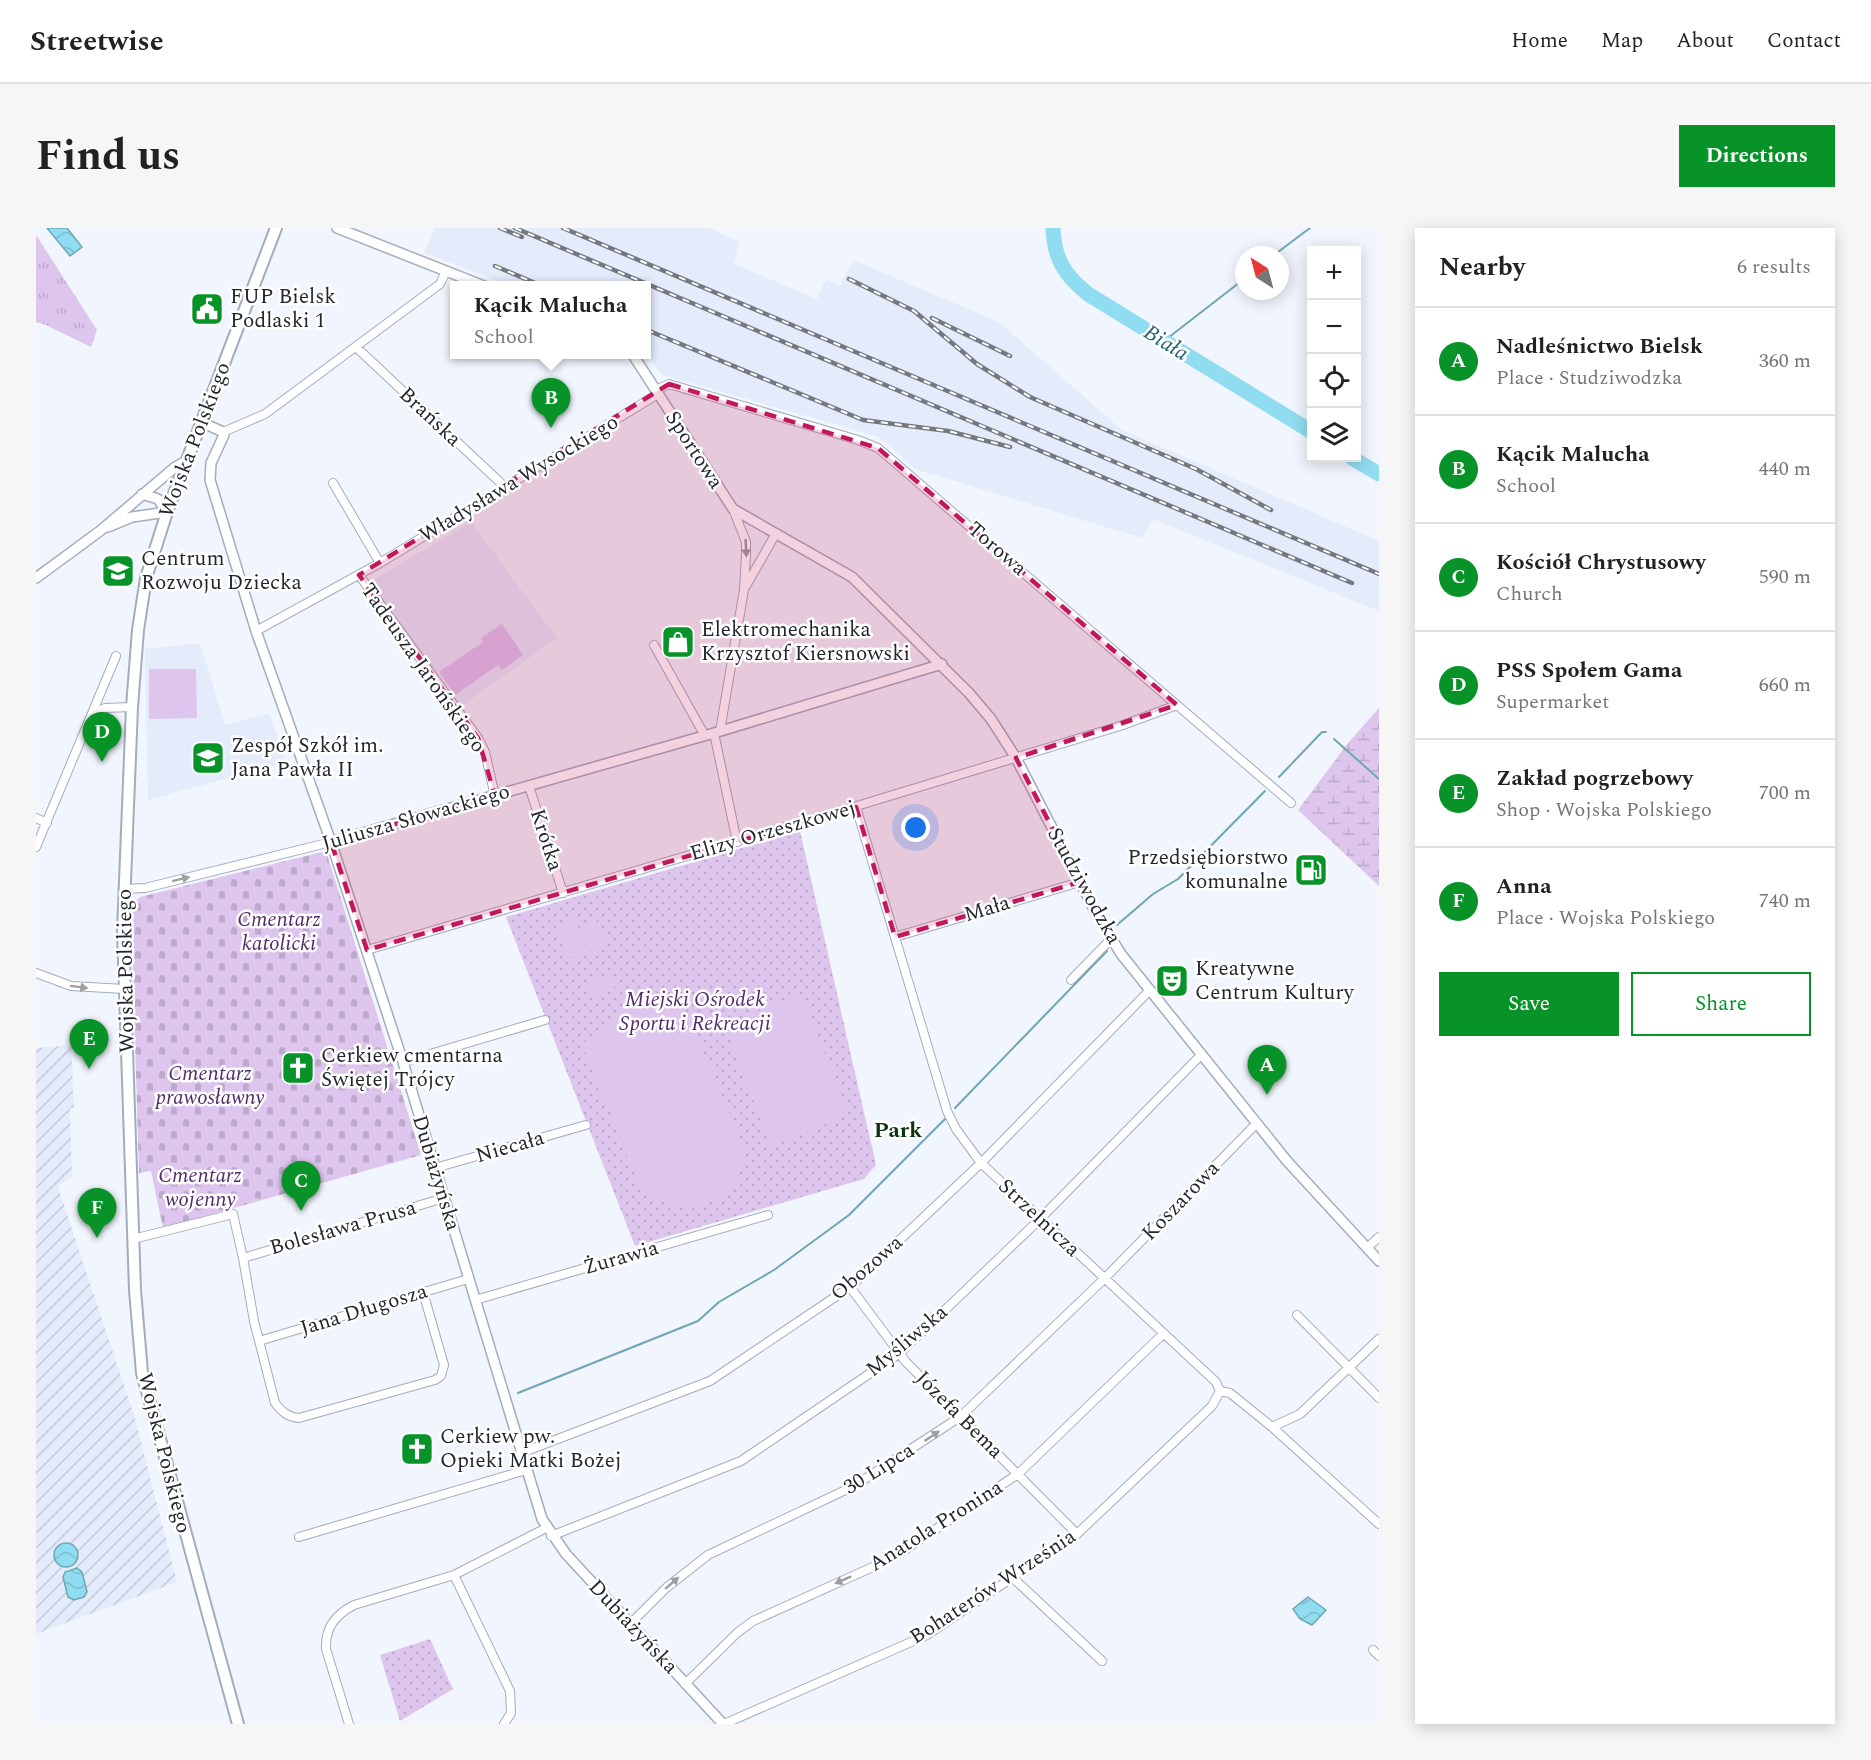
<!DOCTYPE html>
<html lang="en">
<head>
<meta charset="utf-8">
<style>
  :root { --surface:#fff; --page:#f6f6f6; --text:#222; --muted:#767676; --line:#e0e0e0; --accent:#079327 }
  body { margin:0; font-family:Spectral,serif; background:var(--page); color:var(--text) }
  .controls { position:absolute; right:18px; top:18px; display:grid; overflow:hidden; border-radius:0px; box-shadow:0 3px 15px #0003 }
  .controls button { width:54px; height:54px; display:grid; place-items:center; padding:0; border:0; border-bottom:2px solid var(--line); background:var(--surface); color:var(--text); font:30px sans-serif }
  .compass { position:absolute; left:1199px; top:18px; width:54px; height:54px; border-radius:50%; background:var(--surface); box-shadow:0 3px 15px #0003; rotate:324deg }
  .you { position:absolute; left:880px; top:600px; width:21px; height:21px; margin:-15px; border:4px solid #fff; border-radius:50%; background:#1a73e8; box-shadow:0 0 0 9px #1a73e833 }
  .badge { display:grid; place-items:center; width:39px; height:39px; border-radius:50%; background:var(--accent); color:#fff; font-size:20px; font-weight:700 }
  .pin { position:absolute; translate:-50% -50px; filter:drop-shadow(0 2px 3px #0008) }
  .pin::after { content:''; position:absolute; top:32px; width:21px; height:18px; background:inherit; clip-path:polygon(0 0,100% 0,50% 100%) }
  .popup { position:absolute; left:414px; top:53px; width:201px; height:78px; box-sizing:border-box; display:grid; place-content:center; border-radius:0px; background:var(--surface); filter:drop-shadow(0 2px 4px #0005); font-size:20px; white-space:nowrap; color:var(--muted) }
  .popup b { font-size:22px; color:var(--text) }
  .popup::after { content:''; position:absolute; left:50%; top:100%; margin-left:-12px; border:12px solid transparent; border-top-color:var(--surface) }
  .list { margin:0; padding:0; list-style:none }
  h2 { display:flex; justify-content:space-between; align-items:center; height:78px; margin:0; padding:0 24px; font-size:26px }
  h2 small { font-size:20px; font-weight:400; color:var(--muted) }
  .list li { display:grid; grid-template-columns:39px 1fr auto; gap:18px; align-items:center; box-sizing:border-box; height:108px; padding:0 24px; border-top:2px solid var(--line) }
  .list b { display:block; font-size:22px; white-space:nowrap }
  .list p { margin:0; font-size:20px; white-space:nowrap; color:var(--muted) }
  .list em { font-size:20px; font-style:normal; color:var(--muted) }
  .actions { display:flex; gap:12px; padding:18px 24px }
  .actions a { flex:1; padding:14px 0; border:2px solid var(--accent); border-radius:0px; text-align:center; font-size:21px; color:var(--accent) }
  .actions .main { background:var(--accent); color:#fff }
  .icon { flex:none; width:33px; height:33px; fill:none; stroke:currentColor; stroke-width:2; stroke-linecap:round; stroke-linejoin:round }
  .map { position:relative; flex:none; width:1343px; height:1496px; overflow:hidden; border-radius:0px }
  header { display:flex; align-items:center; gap:36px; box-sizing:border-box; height:84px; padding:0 30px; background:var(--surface); border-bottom:2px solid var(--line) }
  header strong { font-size:28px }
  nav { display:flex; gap:33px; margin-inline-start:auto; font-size:21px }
  .intro { display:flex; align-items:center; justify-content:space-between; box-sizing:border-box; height:144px; padding:0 36px }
  h1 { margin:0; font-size:42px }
  .button { padding:15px 27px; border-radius:0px; background:var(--accent); color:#fff; font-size:21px; font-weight:700 }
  main { display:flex; gap:36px; padding:0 36px }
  aside { flex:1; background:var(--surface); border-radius:0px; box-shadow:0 3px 15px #0003 }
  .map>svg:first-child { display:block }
  .built { fill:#e4ecfb }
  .industrial { fill:url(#industrial-furrows) }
  .grass { fill:url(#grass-tufts) }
  .wetland { fill:url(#wetland-marsh) }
  .cemetery { fill:url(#cemetery-stones) }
  .park { fill:url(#park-dots) }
  .pitch { fill:#ddc5ee }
  .water { fill:url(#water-waves); stroke:#6fa6b6; stroke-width:1.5 }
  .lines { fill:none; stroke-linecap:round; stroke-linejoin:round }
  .stream { stroke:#6fa6b6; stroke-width:2 }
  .river { stroke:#90dcf0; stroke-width:15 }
  .minor-casing { stroke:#a3acbd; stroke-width:10 }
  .tertiary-casing { stroke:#a3acbd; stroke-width:12 }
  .secondary-casing { stroke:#a3acbd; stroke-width:14 }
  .minor { stroke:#fff; stroke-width:8 }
  .tertiary { stroke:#fff; stroke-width:9 }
  .secondary { stroke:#fff; stroke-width:10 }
  .rail-casing { stroke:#74787f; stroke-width:4.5 }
  .rail { stroke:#fff; stroke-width:2; stroke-dasharray:7; stroke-linecap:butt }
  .oneway { fill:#9c9ea0 }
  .marked { fill:#c2185b; fill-opacity:0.2; stroke:#c2185b; stroke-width:4.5; stroke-dasharray:12 8; stroke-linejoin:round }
  .labels { text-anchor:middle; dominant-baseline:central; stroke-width:5; stroke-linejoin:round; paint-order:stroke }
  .poi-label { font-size:21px; fill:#23272d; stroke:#fff; text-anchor:start }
  .street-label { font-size:21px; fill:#23272d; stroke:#fff }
  .park-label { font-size:21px; font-style:italic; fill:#522b69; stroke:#fff }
  .water-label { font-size:22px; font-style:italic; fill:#22606e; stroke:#fff }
  .neighbourhood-label { font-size:22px; font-weight:bold; fill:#0b3610; stroke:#fff }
</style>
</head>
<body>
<header>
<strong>Streetwise</strong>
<nav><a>Home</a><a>Map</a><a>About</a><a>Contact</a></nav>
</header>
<div class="intro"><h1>Find us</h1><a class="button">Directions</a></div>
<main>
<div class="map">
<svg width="1343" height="1496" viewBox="0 0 1343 1496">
  <defs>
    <pattern id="industrial-furrows" width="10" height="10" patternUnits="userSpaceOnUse" patternTransform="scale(1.5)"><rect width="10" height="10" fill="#e4ecfb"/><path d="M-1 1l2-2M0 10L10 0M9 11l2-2" fill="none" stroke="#c3cad7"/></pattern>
    <pattern id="grass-tufts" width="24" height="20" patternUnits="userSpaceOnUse" patternTransform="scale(1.5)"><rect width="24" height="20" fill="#ddc5ee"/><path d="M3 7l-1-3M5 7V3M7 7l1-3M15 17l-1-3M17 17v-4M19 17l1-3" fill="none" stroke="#bda9cc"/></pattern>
    <pattern id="wetland-marsh" width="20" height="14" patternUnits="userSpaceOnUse" patternTransform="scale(1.5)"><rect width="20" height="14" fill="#ddc5ee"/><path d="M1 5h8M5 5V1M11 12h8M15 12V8" fill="none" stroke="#bda9cc"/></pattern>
    <pattern id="cemetery-stones" width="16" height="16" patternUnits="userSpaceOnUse" patternTransform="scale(1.5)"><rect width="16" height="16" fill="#ddc5ee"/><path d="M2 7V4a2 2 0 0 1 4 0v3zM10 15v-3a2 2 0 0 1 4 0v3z" fill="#bda9cc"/></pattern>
    <pattern id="park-dots" width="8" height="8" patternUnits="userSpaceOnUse" patternTransform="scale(1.5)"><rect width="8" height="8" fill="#ddc5ee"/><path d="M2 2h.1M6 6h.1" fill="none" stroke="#bda9cc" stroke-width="1.8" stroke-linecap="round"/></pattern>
    <pattern id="water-waves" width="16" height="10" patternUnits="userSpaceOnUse" patternTransform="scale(1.5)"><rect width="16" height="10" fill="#90dcf0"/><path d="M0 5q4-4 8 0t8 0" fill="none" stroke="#7cbdce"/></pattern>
  </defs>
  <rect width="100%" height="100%" fill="#f1f5fd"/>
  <!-- built -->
  <path class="built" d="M399 0H672L704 14 698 36 781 71 790 51 804 58 817 32 963 94 1086 202 1343 313V383L1117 291 1106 310 879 241 843 209 627 147 610 127 611 58 474 57 388 25Z
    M435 294 521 410 423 480 332 355Z
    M164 415 189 497 233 485 250 534 112 572 109 421Z"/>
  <!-- industrial -->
  <path class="industrial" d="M35 817 38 880H34L36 948 22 959 98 1187 141 1354 0 1406V820Z"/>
  <!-- grass -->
  <path class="grass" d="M0 7 61 102 55 119 10 97 0 94Z"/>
  <!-- wetland -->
  <path class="wetland" d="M1343 480V658L1262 582 1312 515Z"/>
  <!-- cemetery -->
  <path class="cemetery" d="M290 623 385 927 127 1000 115 943 103 945 95 677 104 669Z"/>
  <!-- park -->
  <path class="park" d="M764 603 840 937 828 951 599 1018 470 689Z
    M394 1411 417 1461 364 1493 344 1427Z"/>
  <!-- pitch -->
  <path class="pitch" d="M466 396 487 427 466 442 462 437 419 467 403 444 447 414 445 410Z
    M113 441H160L161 490 113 491Z
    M539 691 552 723 533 731 520 698Z
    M560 691 572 720 555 727 544 697Z
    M576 746 581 758 553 770 549 757Z
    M766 766 813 887 735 918 688 797Z
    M602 774C624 773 642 779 656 797L705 912C709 931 704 953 688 966 664 985 625 983 606 958 597 947 592 930 587 916 573 883 559 849 545 815 569 804 573 783 602 774Z"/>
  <!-- water -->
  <path class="water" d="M11 0H31L46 19 34 28Z
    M18 1327a12 12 0 1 1 24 0a12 12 0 1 1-24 0Z
    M41 1340 46 1344 51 1364 48 1369 38 1372 32 1369 27 1349 29 1344Z
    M1272 1369 1290 1382 1276 1397 1264 1391 1257 1381Z"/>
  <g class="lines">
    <!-- stream -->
    <path class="stream" d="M1238 27 1274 0
      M1128 113 1208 51
      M1298 511 1343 551
      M1243 549 1286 504H1290
      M1081 697 1117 666 1142 651 1229 563
      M919 880 1071 723
      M482 1165 662 1093 683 1074 738 1042 813 987 909 891"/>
    <!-- river -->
    <path class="river" d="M1017 0C1018 30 1028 47 1052 66L1276 204
      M1316 230 1343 246"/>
    <!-- minor casing -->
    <g class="minor-casing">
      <path id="minor" d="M320 119 469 259
        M620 162 633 156 822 212 842 220 1255 575
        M187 204 229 186 404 56 410 43
        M297 255 344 335
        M323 347 442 510 449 524 459 568
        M710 358 739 307
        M220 403 344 335 622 166
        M618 417 669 508
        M58 485 69 480 96 479
        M684 503 708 362 710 326V314L697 281
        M678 505 701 614
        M493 558 527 665
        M820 579 911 883 920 901 945 935 1180 1154 1184 1163
        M0 590 11 595
        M0 619 80 428
        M88 661 109 660 295 614
        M859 709 1044 654
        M331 722 824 577 1087 497 1141 477
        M0 745 35 758 89 761
        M1035 752 1075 711
        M367 834 509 792
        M399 940 550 897
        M97 1011 197 986 207 1030 408 970
        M1331 1020 1343 1009
        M207 1030 218 1093 239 1175C246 1184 252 1189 263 1190L399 1152 405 1148 408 1137 387 1064
        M814 1059 870 1134 1041 1306
        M439 1072 732 987
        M1261 1087 1343 1170
        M223 1113 432 1051
        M1184 1163 1194 1165 1236 1199 1343 1296
        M1236 1199 1264 1186 1343 1111
        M485 1225 674 1153 814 1059 945 935 1113 763
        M515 1308 705 1233 864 1125 1004 991 1165 827
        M263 1309 490 1242
        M418 1347 474 1463 475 1485 468 1496
        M977 1350 1066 1433
        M594 1396 630 1360 672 1327 818 1258 924 1189 1068 1051 1220 896
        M1337 1422 1343 1428
        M649 1456 701 1405 717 1393 839 1338 870 1321 982 1246 1127 1106
        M313 1496 290 1421C289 1400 299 1387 318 1377L418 1347 510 1300
        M688 1496 891 1407 1041 1306 1176 1178 1184 1163"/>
    </g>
    <!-- tertiary casing -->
    <g class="tertiary-casing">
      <path id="tertiary" d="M301 0 448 58
        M597 127 697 281 816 349 933 465 955 491 980 530 1059 683 1085 726 1251 933 1343 1033
        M165 194 187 204 188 207 175 235 174 252 220 403 295 614 367 834 506 1291 530 1326 687 1496
        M72 299 96 289 131 284 122 271 106 266
        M0 350 64 303 138 240 150 233
        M295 614 678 505 906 436"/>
    </g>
    <!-- secondary casing -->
    <g class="secondary-casing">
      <path id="secondary" d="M202 1496 106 1145 99 1062 87 703 96 479 102 402 110 350 131 284 240 0"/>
    </g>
    <!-- minor -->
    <use href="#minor" class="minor"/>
    <!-- tertiary -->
    <use href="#tertiary" class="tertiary"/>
    <!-- secondary -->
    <use href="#secondary" class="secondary"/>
    <!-- rail casing -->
    <g class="rail-casing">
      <path id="rail" d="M464 0 486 9
        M479 0 1316 355
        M527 0 1343 346
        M459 38 506 58
        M813 51 878 83 941 136 994 169 1160 241 1235 282
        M896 90 974 128
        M611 102 827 192 912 203 974 219"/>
    </g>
    <!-- rail -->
    <use href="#rail" class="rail"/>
  </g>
  <!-- one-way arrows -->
  <defs><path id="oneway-solid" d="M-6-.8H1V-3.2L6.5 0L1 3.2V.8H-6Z" transform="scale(1.5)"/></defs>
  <g class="oneway">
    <use href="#oneway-solid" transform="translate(710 320) rotate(87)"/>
    <use href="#oneway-solid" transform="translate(145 651) rotate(-14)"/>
    <use href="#oneway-solid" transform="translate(43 759) rotate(7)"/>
    <use href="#oneway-solid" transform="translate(896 1208) rotate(-34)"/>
    <use href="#oneway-solid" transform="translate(807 1352) rotate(156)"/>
    <use href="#oneway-solid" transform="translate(636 1355) rotate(-41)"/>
  </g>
  <!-- marked area -->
  <path class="marked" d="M633 156 842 220 1141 477 980 530 1044 654 859 709 820 579 331 722 295 614 459 568 442 510 323 347Z"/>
  <!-- icons -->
  <defs>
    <g id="civic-square" transform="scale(1.725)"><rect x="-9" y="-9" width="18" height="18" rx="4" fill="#079327" stroke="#fff"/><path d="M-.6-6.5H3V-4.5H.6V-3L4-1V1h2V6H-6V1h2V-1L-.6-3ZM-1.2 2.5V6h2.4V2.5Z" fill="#fff"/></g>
    <g id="school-square" transform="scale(1.725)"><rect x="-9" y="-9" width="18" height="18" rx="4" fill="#079327" stroke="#fff"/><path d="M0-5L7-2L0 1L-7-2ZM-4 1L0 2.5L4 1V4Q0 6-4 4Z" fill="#fff"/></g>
    <g id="shop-square" transform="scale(1.725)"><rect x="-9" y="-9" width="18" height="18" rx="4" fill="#079327" stroke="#fff"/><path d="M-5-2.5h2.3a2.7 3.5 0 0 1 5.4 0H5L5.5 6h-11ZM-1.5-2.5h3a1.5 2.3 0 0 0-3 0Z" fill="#fff"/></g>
    <g id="fuel-square" transform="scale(1.725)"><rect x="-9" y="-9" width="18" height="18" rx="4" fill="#079327" stroke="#fff"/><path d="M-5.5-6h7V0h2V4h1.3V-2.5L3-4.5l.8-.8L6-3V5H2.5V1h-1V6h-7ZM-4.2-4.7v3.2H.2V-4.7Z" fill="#fff"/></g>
    <g id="theatre-square" transform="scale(1.725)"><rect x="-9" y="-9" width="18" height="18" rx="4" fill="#079327" stroke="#fff"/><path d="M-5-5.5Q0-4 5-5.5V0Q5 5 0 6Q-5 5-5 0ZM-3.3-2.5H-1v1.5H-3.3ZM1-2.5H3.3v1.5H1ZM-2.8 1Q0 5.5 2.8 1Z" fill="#fff"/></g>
    <g id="church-square" transform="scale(1.725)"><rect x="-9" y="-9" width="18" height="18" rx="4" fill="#079327" stroke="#fff"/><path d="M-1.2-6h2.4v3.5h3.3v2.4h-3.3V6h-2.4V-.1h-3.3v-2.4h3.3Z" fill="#fff"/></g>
  </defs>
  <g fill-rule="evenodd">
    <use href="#civic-square" x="171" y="81"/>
    <use href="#school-square" x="82" y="343"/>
    <use href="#shop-square" x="642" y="414"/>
    <use href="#school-square" x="172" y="530"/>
    <use href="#fuel-square" x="1275" y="642"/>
    <use href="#theatre-square" x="1136" y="753"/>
    <use href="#church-square" x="262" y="840"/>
    <use href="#church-square" x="381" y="1221"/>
  </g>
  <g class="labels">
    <!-- poi labels -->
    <g class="poi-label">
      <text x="194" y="69">FUP Bielsk<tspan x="194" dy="24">Podlaski 1</tspan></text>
      <text x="105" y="331">Centrum<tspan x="105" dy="24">Rozwoju Dziecka</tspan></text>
      <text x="665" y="402">Elektromechanika<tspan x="665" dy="24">Krzysztof Kiersnowski</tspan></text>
      <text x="195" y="518">Zespół Szkół im.<tspan x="195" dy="24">Jana Pawła II</tspan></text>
      <text x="1252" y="630" text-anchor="end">Przedsiębiorstwo<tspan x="1252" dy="24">komunalne</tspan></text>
      <text x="1159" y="741">Kreatywne<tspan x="1159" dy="24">Centrum Kultury</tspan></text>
      <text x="285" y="828">Cerkiew cmentarna<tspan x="285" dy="24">Świętej Trójcy</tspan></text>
      <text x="404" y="1209">Cerkiew pw.<tspan x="404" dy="24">Opieki Matki Bożej</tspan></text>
    </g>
    <!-- street labels -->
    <g class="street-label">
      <text transform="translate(394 189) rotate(43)">Brańska</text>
      <text transform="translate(159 212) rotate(-69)">Wojska Polskiego</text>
      <text transform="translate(658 222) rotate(57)">Sportowa</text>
      <text transform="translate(483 251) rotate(-31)">Władysława Wysockiego</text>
      <text transform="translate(961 321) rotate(41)">Torowa</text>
      <text transform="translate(387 440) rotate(55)">Tadeusza Jarońskiego</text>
      <text transform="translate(380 590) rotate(-16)">Juliusza Słowackiego</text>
      <text transform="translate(737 603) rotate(-16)">Elizy Orzeszkowej</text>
      <text transform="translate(510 612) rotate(72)">Krótka</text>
      <text transform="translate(1048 658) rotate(61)">Studziwodzka</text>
      <text transform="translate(951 681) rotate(-17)">Mała</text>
      <text transform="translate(90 743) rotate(-91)">Wojska Polskiego</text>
      <text transform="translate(474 919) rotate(-16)">Niecała</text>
      <text transform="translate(400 945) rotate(73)">Dubiażyńska</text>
      <text transform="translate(1145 973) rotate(-46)">Koszarowa</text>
      <text transform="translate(1003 990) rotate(43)">Strzelnicza</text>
      <text transform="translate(307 1000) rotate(-16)">Bolesława Prusa</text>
      <text transform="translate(585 1030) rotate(-16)">Żurawia</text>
      <text transform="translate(831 1040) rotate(-41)">Obozowa</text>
      <text transform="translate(328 1082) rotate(-17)">Jana Długosza</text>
      <text transform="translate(871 1113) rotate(-40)">Myśliwska</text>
      <text transform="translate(923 1187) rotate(45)">Józefa Bema</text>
      <text transform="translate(128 1225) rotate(76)">Wojska Polskiego</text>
      <text transform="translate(843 1241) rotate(-32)">30 Lipca</text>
      <text transform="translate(900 1298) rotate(-32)">Anatola Pronina</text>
      <text transform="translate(957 1359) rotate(-33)">Bohaterów Września</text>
      <text transform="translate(597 1399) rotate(47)">Dubiażyńska</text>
    </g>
    <!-- park labels -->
    <g class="park-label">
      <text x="243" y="692">Cmentarz<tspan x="243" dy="24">katolicki</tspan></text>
      <text x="659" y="772">Miejski Ośrodek<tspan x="659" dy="24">Sportu i Rekreacji</tspan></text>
      <text x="174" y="846">Cmentarz<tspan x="174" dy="24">prawosławny</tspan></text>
      <text x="164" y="948">Cmentarz<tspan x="164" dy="24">wojenny</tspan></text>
    </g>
    <!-- water labels -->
    <g class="water-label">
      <text transform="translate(1130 115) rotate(32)">Biała</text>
    </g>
    <!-- neighbourhood labels -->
    <g class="neighbourhood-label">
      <text x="862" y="902">Park</text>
    </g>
  </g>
</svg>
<div class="controls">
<button>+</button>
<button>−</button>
<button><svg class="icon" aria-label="locate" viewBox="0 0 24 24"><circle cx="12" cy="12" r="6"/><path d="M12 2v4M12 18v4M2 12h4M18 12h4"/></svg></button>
<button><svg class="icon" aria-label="layers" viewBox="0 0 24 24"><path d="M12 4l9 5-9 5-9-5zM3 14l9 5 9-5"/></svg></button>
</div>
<svg class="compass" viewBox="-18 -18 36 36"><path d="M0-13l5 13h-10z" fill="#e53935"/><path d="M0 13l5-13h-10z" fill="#767676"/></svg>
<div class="you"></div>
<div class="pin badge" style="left:1231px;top:867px">A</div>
<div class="pin badge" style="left:515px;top:200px">B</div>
<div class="popup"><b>Kącik Malucha</b>School</div>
<div class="pin badge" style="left:265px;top:983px">C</div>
<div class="pin badge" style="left:66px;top:534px">D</div>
<div class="pin badge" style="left:53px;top:841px">E</div>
<div class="pin badge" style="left:61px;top:1010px">F</div>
</div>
<aside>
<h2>Nearby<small>6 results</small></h2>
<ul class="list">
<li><span class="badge">A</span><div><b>Nadleśnictwo Bielsk</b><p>Place · Studziwodzka</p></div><em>360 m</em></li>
<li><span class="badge">B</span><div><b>Kącik Malucha</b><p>School</p></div><em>440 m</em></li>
<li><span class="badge">C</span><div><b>Kościół Chrystusowy</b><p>Church</p></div><em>590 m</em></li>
<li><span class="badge">D</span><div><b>PSS Społem Gama</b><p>Supermarket</p></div><em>660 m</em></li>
<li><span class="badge">E</span><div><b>Zakład pogrzebowy</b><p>Shop · Wojska Polskiego</p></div><em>700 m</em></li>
<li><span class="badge">F</span><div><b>Anna</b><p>Place · Wojska Polskiego</p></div><em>740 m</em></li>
</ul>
<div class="actions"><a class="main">Save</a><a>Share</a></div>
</aside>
</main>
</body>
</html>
